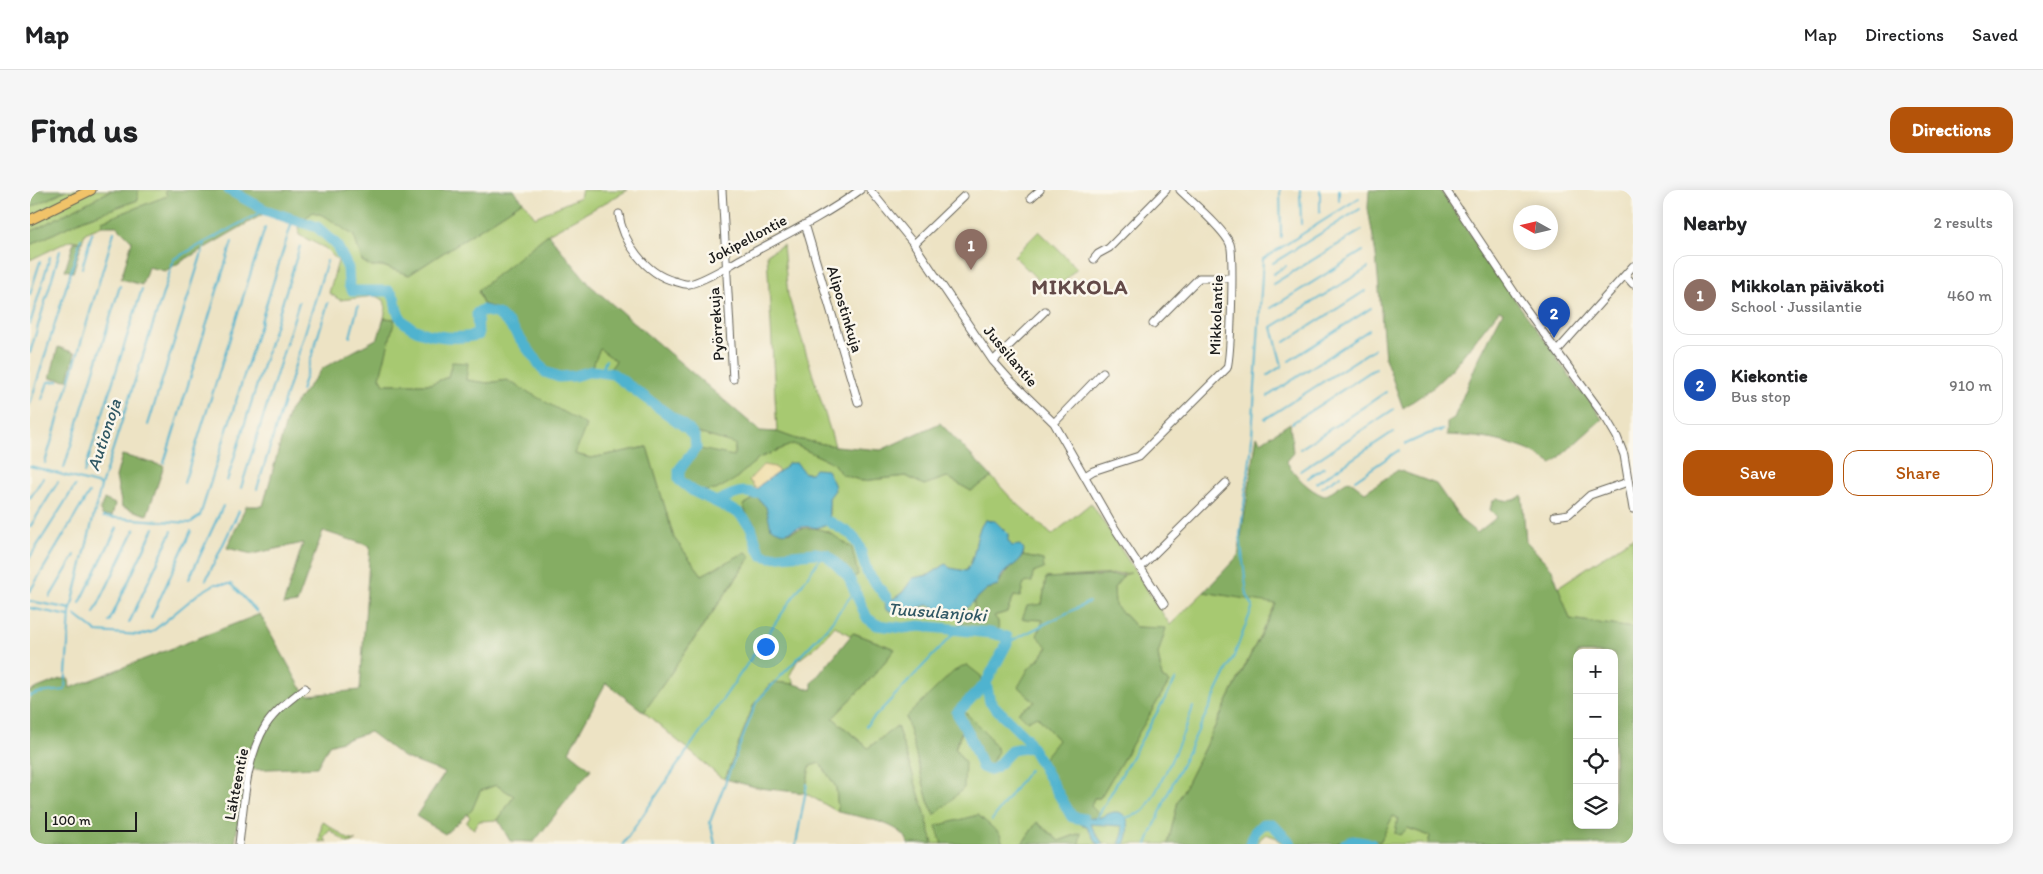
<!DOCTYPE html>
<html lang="en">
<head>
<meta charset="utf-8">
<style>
  :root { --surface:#fff; --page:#f6f6f6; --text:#202124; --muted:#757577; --line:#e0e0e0; --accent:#b45309 }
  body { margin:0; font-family:Itim,sans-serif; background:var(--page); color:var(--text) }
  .controls { position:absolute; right:15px; bottom:15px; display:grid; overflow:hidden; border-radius:10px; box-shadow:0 2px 12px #0003 }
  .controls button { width:45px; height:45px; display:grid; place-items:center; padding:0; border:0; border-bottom:1px solid var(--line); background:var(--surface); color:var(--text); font:25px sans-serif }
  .compass { position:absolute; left:1483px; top:15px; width:45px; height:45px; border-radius:50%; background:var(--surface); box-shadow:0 2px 12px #0003; rotate:278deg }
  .scale { position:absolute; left:15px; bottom:12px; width:92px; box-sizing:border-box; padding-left:5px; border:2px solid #1c1c1c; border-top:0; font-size:14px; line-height:18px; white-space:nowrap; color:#1c1c1c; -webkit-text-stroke:4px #fbf7ec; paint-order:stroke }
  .you { position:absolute; left:735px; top:456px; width:18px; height:18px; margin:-12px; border:4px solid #fff; border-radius:50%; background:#1a73e8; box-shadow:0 0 0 8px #1a73e833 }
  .badge { display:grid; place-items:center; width:32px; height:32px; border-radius:50%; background:var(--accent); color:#fff; font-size:16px; font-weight:700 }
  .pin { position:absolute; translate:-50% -41px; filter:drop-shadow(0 1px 2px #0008) }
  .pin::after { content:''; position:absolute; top:26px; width:18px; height:15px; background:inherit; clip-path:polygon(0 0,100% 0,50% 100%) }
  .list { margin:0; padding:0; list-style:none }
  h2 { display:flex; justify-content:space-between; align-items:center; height:65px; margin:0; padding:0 20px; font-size:21px }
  h2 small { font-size:16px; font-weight:400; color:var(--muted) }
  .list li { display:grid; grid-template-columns:32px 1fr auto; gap:15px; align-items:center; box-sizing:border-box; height:80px; margin:0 10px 10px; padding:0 10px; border:1px solid var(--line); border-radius:15px }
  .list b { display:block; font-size:19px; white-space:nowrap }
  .list p { margin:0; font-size:16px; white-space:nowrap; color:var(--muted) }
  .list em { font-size:16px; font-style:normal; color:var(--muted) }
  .actions { display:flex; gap:10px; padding:15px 20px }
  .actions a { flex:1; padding:11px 0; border:1px solid var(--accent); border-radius:15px; text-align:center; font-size:18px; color:var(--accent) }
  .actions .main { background:var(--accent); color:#fff }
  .icon { flex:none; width:28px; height:28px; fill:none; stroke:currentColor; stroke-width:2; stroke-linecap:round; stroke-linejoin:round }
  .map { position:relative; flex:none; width:1603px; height:654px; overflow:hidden; border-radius:15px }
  header { display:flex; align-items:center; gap:30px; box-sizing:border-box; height:70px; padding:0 25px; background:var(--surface); border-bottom:1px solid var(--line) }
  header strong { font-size:24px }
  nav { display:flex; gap:28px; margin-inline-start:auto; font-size:18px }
  .intro { display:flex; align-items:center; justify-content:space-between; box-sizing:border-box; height:120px; padding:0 30px }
  h1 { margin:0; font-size:35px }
  .button { padding:12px 22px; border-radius:15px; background:var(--accent); color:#fff; font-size:18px; font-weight:700 }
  main { display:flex; gap:30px; padding:0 30px }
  aside { flex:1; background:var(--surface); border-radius:15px; box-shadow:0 2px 12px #0003 }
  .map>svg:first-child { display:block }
  .green { fill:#a7c971; stroke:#627246; fill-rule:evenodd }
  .forest { fill:#85ad63; stroke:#506440; fill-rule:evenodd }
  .sand { fill:#eeda9e; stroke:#857b5d }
  .water { fill:#50b3cf; stroke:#366876 }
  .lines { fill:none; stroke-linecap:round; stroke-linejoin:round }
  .stream { stroke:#50b3cf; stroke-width:2 }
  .river { stroke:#50b3cf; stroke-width:11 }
  .minor-casing { stroke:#656257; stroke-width:9 }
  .major-casing { stroke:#656257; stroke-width:11 }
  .minor { stroke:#fff; stroke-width:7 }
  .major { stroke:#f1c369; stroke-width:9 }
  .labels { text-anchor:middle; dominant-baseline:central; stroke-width:5; stroke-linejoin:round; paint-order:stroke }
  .street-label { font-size:16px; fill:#1c1c1c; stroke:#fbf7ec }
  .water-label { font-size:18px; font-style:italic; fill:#315864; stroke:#fbf7ec }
  .district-label { font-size:21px; font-weight:bold; letter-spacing:1px; fill:#634a48; stroke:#fbf7ec }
</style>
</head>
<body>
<header>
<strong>Map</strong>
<nav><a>Map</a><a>Directions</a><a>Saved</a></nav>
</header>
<div class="intro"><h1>Find us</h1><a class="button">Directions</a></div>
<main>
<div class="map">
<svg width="1603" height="654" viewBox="0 0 1603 654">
  <rect width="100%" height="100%" fill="#fbf7ec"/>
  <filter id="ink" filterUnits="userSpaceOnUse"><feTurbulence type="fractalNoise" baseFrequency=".02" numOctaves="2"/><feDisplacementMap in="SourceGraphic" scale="10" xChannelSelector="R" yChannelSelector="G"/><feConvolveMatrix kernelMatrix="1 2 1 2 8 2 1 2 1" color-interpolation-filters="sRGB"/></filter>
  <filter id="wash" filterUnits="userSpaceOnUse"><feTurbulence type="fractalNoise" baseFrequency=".0096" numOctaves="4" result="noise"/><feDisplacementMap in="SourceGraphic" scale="20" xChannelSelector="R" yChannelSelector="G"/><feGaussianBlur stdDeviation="1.12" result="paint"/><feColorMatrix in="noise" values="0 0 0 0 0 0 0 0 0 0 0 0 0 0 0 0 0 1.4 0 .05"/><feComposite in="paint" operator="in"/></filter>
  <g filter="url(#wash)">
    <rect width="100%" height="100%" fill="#ede3c4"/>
    <!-- green -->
    <path class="green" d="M36 0H82L0 42V18Z
      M108 0H135L137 6 72 31V36L55 43 52 52 41 50 0 70V55L54 29 108 10Z
      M552 0H598L518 44 448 101 453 114 469 120 477 127 512 172 525 183 569 158 586 171 581 179 668 243 706 254 704 290 729 268 763 254 803 273 811 284 832 291 876 286 894 295 917 287 941 301 962 287 980 307 1022 345 1061 313 1140 435 1174 402 1246 413 1148 611 1138 654H1049L1050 643 1029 651 1007 632 992 654H973L969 644 948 625 907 636 912 654H903L895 623 867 536 838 558 803 528 844 485 865 459 824 443 821 446 805 436 788 455 767 471 760 485 765 494 743 492 724 514 695 589 690 587 614 522 721 367 716 362 672 385 644 348 617 257 561 268 545 264 477 190 458 193 435 190 422 172 418 187 400 194H354L350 187 364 129 354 128 356 118 354 110 345 106 310 110 299 103 308 71 295 58 269 45 268 34 283 22 295 26 325 46 332 71 342 77 352 76 379 85 493 11 505 27 550 7ZM745 277 749 282 753 279H771L773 283H781L799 308V332L787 339 800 342 821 388 818 382 794 360 738 365 731 359 724 331 713 315 727 307 724 304 727 300 719 290ZM955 330 965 332 978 344 977 351 982 356 994 360 993 366 1013 370 994 393 990 406H984L977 422 964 426 968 431V442L929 435 945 429 944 411 937 417 919 427 903 416 897 415 881 420 864 422 863 409 872 403 883 388 899 385 916 374 920 378 936 381C948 366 943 345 955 330ZM1101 383 1094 385 1084 398 1085 415 1106 437 1135 439 1128 464 1132 488 1139 492 1070 608H1064L1061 616 1028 550 1007 526 988 522 1005 512 999 478 1010 468 1018 456 1013 430 992 428 1012 414 1016 388ZM932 519 958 545 943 566 933 540 925 559 905 625 898 611 876 527Z
      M1009 41 1047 78 1022 104 984 66Z
      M753 55 758 105 805 256 766 249 747 242 737 64Z
      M1603 347V438L1540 429 1528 397Z
      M790 573 806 597 808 622 775 603 780 576Z
      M466 595 484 606 468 630 449 631 444 639 436 633 440 627 436 623 442 619 450 601Z
      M1363 626 1368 628 1365 643 1377 638 1400 646 1398 654H1305L1322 646 1350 652Z
      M292 631 318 649 326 651 317 653 300 640 293 648 297 651 289 652Z
      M1242 633 1265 654H1252L1247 648 1236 644 1230 649 1228 654H1218L1221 638 1230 634Z"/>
    <!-- forest -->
    <path class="forest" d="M0 0H36L0 18Z
      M82 0H108V10L54 29 0 55V42Z
      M135 0H483L493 11 379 85 353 76 342 77 332 71 324 46 295 26 283 22 268 34 263 31 235 23 135 81 118 77 112 95 91 89 102 51 87 36H72V31L137 6Z
      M1339 0H1410L1488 114 1526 165 1528 171 1538 183 1549 201 1555 204 1572 229 1522 274C1513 269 1504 262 1495 259 1470 249 1443 246 1417 245V232L1424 228 1448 170 1473 122 1469 120 1422 179 1401 199 1373 218 1355 168 1346 65 1338 18Z
      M518 44 561 96 730 241 747 242 766 249 805 256 851 260 910 233 962 287 941 301 917 287 894 295 876 286 832 291 811 284 803 273 763 254 729 268 704 290 686 300 671 301 653 291 652 280 670 259 704 266 705 254 668 243 580 179 586 171 570 159 561 178C551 181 539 186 527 184 511 180 487 134 471 121 466 118 459 116 453 114L448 100Z
      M44 52H52L43 82 35 80Z
      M354 128 365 129 350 187 354 194H400L418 187 422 172 438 173 436 190 458 193 477 190 556 235 545 264 561 268 617 257 644 348 672 385 716 362 721 366 614 522 576 493 539 561 561 579 504 652 480 651 468 630 484 606 466 595 450 601 442 620 415 644 386 626 415 583 373 567 340 542 299 555 287 577 216 580 205 654H0V501L30 489H39L40 498 230 424 270 496 279 505 330 500 340 356 293 341 267 413 253 415 273 353 222 364 197 358 216 316H233L259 221 293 178 348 148Z
      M28 157 45 163 38 190 20 188Z
      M1260 233 1263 263 1256 271C1266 286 1277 299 1294 306L1319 290 1335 302 1368 280 1406 294 1432 331 1447 343 1467 327 1460 320 1462 312 1467 308C1477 311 1483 313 1492 305L1496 351 1522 379 1540 429 1603 438V654H1398L1400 646 1378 638 1370 645 1365 643 1368 628 1363 626 1350 652 1322 646 1305 654H1265L1242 633 1230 634 1222 638 1218 654H1138L1148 611 1246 414 1174 402 1208 366 1227 246 1231 252ZM1547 463H1584V635H1547Z
      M92 265 134 276 117 325 92 317 86 287Z
      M727 307 736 317 739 326 758 343C785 331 800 342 822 358L828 385 821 388 818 382 794 360 738 365 733 363 724 332 718 327 713 315Z
      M74 309 85 314 82 326H73L70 321Z
      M993 366 1013 370 1014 379 1003 383 1002 392 994 393 990 407 984 406 977 422 964 426 968 431 969 442 928 435 944 429V411L957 399 968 396C974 380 982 378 993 366Z
      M1094 385 1084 398 1085 415 1106 437 1136 438 1128 464 1132 488 1139 492 1070 608H1064L1061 616 1067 622 1070 633 1042 628 1009 574 1028 550 1007 526 997 531 988 522 1005 512 988 497 999 478 1010 468 1018 457 1007 446 1013 430 992 429 997 416 1012 414 1016 388Z
      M823 443 865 459 844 485 803 528 838 558 867 536 895 623 903 654H878C876 633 825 626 808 622L806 597 790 573 780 576 775 603 729 598 695 589 724 514 743 492 765 494 782 500V493Z
      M937 475 951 486 954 497 932 519 958 545 968 561 959 577 944 566 932 540 925 558 935 573 934 598 905 625 898 611 876 527 924 481Z
      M948 625 970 644 973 654H912L906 636Z
      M1007 632 1029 651 1051 643 1049 654H992Z"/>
    <!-- sand -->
    <path class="sand" d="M733 275 745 277 749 282 730 295 727 300 719 290Z"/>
    <!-- water -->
    <path class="water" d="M758 273H767L774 283H781L785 279 797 280 804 294 805 300 799 308C800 316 797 324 800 332 782 342 787 335 772 337 757 339 760 348 741 338L736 317 724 304 730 295 753 279Z
      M955 330 965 331 978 344V351L982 356 990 355 994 360C991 375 980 375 973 384 970 387 969 393 968 396L957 399 938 417 919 427 903 416 897 415 881 420 864 422 856 420 855 414 857 408 863 409 872 403 883 388 899 385 916 374 920 378 936 381C948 366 943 345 955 330Z
      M1043 622C1051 624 1058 628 1066 628 1073 628 1079 622 1085 622 1102 622 1100 644 1095 654H1089L1093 644 1092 636 1060 634 1073 654H1068L1057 637 1040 629Z"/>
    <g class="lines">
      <!-- stream -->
      <path class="stream" d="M1250 0 1251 47
        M1270 0 1271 34
        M1290 0V22
        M1309 0V11
        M1243 73 1330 19
        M52 78 62 43
        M1243 84 1256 76
        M1243 94 1332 40
        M0 104 10 72
        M1241 118 1333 61
        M0 134 20 67
        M320 147 328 116
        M1255 152 1335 101
        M0 163 30 61
        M1259 171 1341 118
        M571 182 576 170
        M1238 185 1252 176 1242 137 1338 78
        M271 201 298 113
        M1238 206 1339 140
        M12 210 18 192 28 191
        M0 214 51 49
        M1235 229 1344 159
        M1262 233 1346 178
        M118 235 175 53
        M1376 254 1398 244 1413 240
        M1270 259 1356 202
        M15 273 84 42
        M134 273 202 52
        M0 276 70 295
        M34 278 90 96
        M1270 281 1364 219
        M54 283 112 99
        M1278 288 1294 277
        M1325 290 1369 260
        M197 291 270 56
        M154 293 235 38
        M1286 293 1363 242
        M1292 297 1311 285
        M211 298 269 112
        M227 299 297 71
        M0 308 13 288
        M73 327 160 333 170 326 263 29
        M0 337 28 292
        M0 367 45 296
        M159 389 193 316
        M176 390 209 321
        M0 401 59 303
        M20 407 45 365
        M0 411 41 419
        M50 413 87 338
        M0 418 39 426
        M64 423 105 339
        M45 425 67 442 110 445 122 442 168 404 185 394H201L227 422
        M121 428 161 341
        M79 432 124 338
        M99 433 142 341
        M977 453 1059 412
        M0 506 8 503 35 500 40 423 71 296 144 69 235 20
        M836 536 927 440
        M1067 628 1146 489
        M1095 628C1100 626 1109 625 1113 621 1126 609 1157 536 1163 517
        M962 630 999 580
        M593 654 793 364
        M685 654 680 632 727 511 796 439 824 402
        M766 654 777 594
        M1117 654 1139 601 1204 466 1223 416 1217 405 1210 345 1221 262 1233 69 1329 8"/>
      <!-- river -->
      <path class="river" d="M199 0 235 20 287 37 306 54 318 78 319 95 323 101H359C369 110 363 115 369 125 381 148 426 150 448 145L447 123 452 120 468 124 479 134 515 182 529 187 544 186 562 181 583 184 658 239 665 248 666 258 649 280V290L663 301 709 323 721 337 727 356 732 365 740 367 785 363 797 365 818 386 837 428 847 435 873 438 890 436 961 443 977 447V453L956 493 960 512 996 548 1042 627 1054 629
        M686 312C698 307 712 298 724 304
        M800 332 822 345 829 356 837 382 857 408
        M956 493 927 523 938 542 952 577 959 580 966 577 982 560 1000 557
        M1220 654 1225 642 1233 634H1242L1261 654
        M1315 654 1323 651 1341 654"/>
    </g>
  </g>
  <g filter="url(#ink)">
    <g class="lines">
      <!-- minor casing -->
      <g class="minor-casing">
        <path id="minor" d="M692 0 703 189
          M840 0 884 54 963 171 979 189 1024 233 1082 334 1134 414
          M1416 0 1488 108 1577 230 1587 247 1594 265 1603 319
          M1001 8 1010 0
          M589 24C592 51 616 84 644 91 649 92 654 95 659 94 672 92 698 76 711 69 751 47 793 27 830 0
          M775 34 828 212
          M884 54 934 6
          M1064 69 1068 64 1079 58 1136 0
          M1595 85 1603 94
          M1123 134 1169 88H1201
          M1528 160 1603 76
          M963 171 1015 121
          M1024 233 1073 182
          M1055 286 1063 281 1109 266 1197 178C1201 165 1204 65 1200 54 1195 40 1162 12 1150 0
          M1525 326 1539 324 1560 305 1598 292
          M1110 378 1196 293
          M209 654C214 616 215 569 236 535 246 520 261 509 275 498"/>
      </g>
      <!-- major casing -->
      <g class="major-casing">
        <path id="major" d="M0 30 61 0"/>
      </g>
      <!-- minor -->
      <use href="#minor" class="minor"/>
      <!-- major -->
      <use href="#major" class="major"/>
    </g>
  </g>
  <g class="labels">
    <!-- street labels -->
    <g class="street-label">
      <text transform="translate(717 49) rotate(-28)">Jokipellontie</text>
      <text transform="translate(815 119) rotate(73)">Alipostinkuja</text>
      <text transform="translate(1186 125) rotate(-88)">Mikkolantie</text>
      <text transform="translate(686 134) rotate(-94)">Pyörrekuja</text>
      <text transform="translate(981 166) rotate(50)">Jussilantie</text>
      <text transform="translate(206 594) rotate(-79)">Lähteentie</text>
    </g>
    <!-- water labels -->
    <g class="water-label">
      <text transform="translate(74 245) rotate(-72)">Autionoja</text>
      <text transform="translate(907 422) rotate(4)">Tuusulanjoki</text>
    </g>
    <!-- district labels -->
    <g class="district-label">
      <text x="1050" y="96">MIKKOLA</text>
    </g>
  </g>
</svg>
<div class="controls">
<button>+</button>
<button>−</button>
<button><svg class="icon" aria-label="locate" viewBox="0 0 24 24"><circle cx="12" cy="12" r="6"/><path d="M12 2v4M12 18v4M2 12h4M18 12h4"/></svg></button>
<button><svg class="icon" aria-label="layers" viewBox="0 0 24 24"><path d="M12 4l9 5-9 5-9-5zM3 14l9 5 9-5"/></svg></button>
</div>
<svg class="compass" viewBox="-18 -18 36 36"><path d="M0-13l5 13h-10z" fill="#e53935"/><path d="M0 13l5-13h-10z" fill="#757577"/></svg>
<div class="scale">100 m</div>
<div class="you"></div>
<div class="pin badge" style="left:941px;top:80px;background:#8d6e63">1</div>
<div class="pin badge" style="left:1524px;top:148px;background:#1a4fb4">2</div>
</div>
<aside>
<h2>Nearby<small>2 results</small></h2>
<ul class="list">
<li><span class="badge" style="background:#8d6e63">1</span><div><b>Mikkolan päiväkoti</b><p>School · Jussilantie</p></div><em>460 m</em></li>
<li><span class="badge" style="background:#1a4fb4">2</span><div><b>Kiekontie</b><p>Bus stop</p></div><em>910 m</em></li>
</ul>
<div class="actions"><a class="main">Save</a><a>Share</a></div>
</aside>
</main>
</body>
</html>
